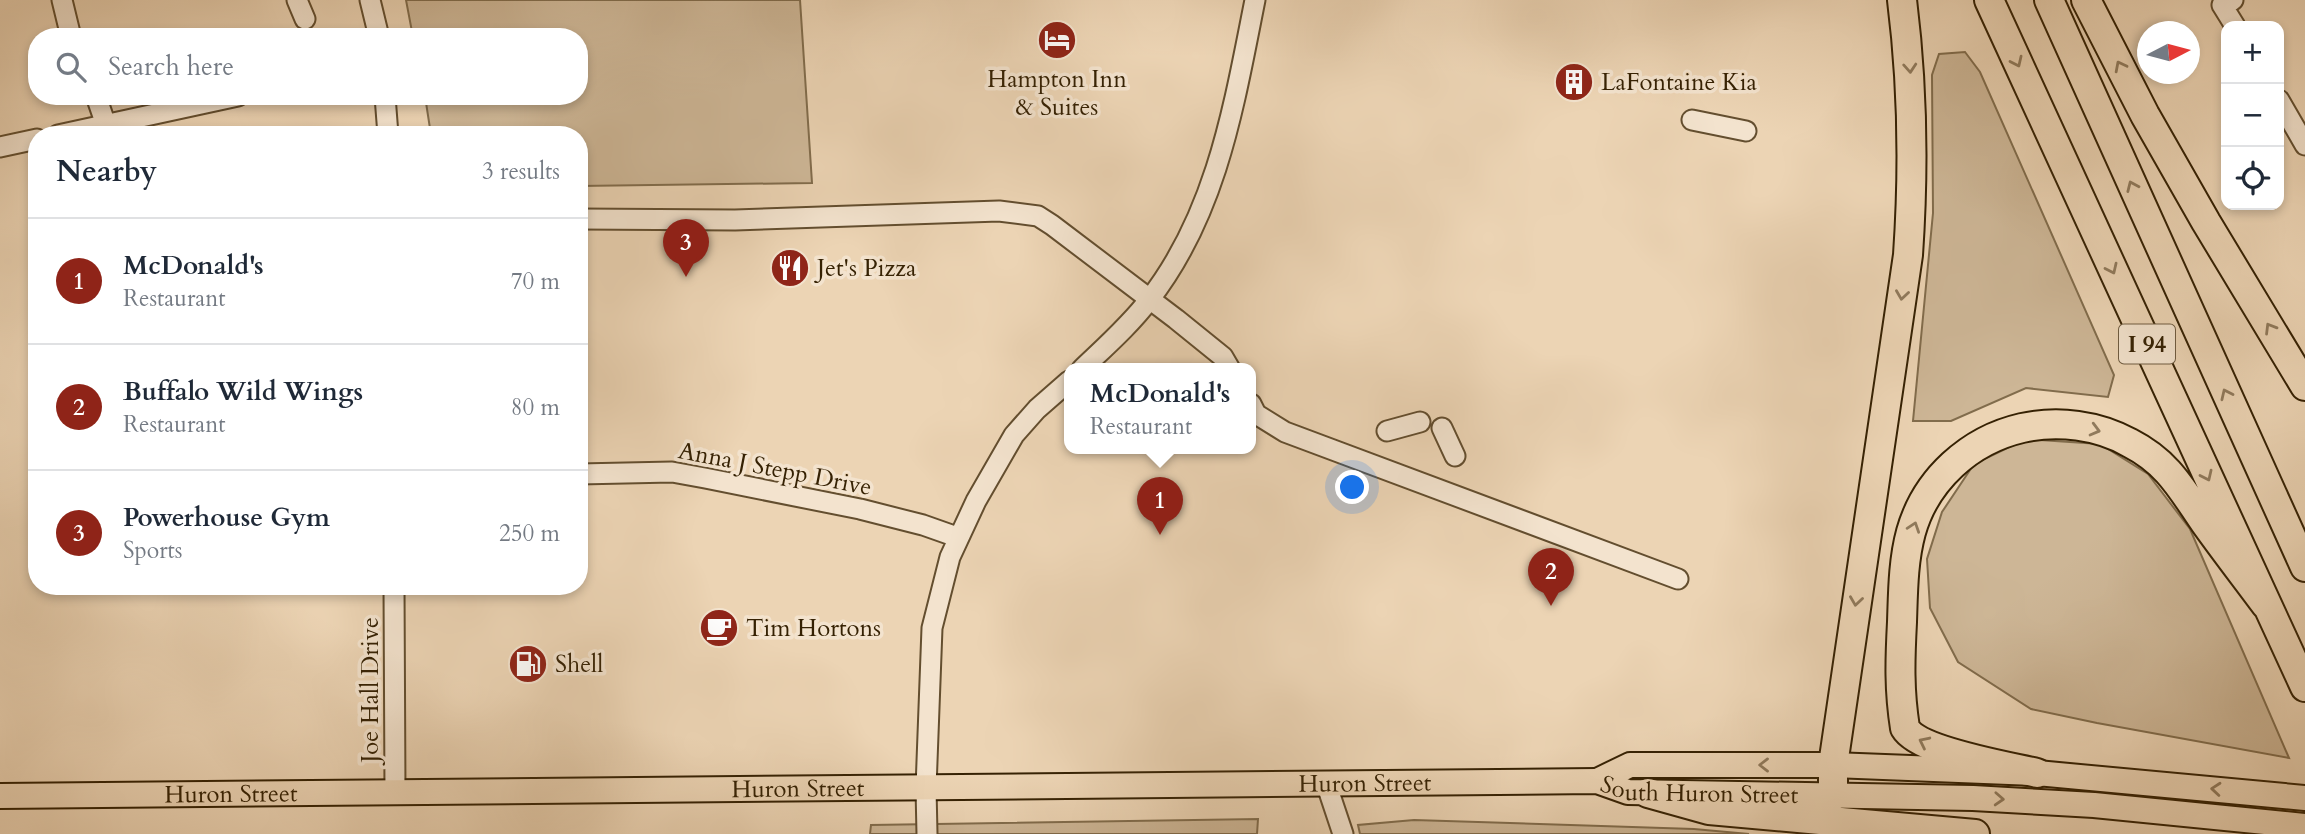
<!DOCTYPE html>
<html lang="en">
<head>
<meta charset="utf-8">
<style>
  :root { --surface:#fff; --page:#f2f2f3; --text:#1f2937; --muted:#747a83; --line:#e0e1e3; --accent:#8f2418 }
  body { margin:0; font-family:Cardo,serif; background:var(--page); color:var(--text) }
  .controls { position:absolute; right:21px; top:21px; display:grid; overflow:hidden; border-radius:14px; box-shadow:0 4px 10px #0003 }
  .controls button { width:63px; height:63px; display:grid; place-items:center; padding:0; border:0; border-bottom:2px solid var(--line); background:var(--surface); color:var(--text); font:35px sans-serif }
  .compass { position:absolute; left:2137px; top:21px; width:63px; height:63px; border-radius:50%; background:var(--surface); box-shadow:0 4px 10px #0003; rotate:84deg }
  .you { position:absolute; left:1353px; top:488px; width:24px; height:24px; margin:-18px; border:5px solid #fff; border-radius:50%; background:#1a73e8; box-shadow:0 0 0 10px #1a73e833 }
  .badge { display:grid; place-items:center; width:46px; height:46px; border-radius:50%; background:var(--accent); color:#fff; font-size:23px; font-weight:700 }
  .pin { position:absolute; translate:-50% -58px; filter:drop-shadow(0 2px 4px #0008) }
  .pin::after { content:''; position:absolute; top:37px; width:24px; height:21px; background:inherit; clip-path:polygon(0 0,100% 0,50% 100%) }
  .popup { position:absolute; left:1064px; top:363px; width:192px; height:91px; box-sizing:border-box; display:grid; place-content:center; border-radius:14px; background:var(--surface); filter:drop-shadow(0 2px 5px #0005); font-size:23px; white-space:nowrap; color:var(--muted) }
  .popup b { font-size:26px; color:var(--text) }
  .popup::after { content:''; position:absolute; left:50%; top:100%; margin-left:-14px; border:14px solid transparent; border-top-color:var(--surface) }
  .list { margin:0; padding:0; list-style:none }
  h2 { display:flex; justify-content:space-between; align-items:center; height:91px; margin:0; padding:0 28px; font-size:30px }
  h2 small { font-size:23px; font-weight:400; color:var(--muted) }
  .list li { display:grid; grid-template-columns:46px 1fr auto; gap:21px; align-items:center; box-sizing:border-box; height:126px; padding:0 28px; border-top:2px solid var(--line) }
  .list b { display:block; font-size:26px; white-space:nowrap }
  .list p { margin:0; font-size:23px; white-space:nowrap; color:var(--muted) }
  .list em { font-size:23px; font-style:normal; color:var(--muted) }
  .icon { flex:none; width:38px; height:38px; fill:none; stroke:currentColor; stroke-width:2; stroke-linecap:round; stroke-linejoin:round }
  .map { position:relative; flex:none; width:2305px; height:834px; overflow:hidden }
  .search { position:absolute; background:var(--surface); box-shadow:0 4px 10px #0003; left:28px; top:28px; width:560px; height:77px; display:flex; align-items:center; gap:18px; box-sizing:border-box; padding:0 24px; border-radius:28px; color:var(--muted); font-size:26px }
  .panel { position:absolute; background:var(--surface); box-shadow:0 4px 10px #0003; left:28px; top:126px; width:560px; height:469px; border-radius:28px }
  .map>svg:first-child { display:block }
  .green { fill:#cdb696; stroke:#816c4c; stroke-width:2 }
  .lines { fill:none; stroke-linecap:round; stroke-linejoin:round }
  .minor-casing { stroke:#634e2f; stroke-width:23 }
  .major-casing { stroke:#352103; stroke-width:28 }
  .highway-casing { stroke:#352103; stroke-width:32 }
  .minor { stroke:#f3e3ce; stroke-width:19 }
  .major { stroke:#ecd4b4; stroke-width:24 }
  .highway { stroke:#ecd4b4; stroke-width:28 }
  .oneway { stroke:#907a5c }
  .labels { text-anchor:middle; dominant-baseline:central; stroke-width:7; stroke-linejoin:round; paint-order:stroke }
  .shield { fill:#f3e3ce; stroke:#6e5b40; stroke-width:2 }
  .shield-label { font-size:23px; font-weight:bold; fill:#352103 }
  .poi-label { font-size:24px; fill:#352103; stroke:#f3e3ce; text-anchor:start }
  .street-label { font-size:24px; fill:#352103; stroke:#f3e3ce }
</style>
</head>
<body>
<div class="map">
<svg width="2305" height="834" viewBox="0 0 2305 834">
  <rect width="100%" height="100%" fill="#ecd4b4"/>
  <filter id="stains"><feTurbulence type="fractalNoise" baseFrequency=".00286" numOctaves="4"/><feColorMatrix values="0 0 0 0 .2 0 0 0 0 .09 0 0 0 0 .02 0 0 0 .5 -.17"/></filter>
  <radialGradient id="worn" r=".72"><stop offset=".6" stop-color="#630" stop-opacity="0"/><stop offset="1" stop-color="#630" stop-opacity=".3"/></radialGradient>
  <!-- green -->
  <path class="green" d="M406 0H800L812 183 579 186V135H431L425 96H579V37H413Z
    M1965 52 1980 72 2114 375 2108 397 2026 388 1951 421H1913L1933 213 1932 75 1939 54Z
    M2026 439 2100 444 2148 474 2190 529 2289 758 2097 723 2031 709 1958 662 1930 608 1927 559 1942 512 1974 464Z
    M1258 819 1257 834H870L871 825Z
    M1414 820 1694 829 1749 834H1360L1358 825Z"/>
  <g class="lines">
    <!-- minor casing -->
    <g class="minor-casing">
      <path id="minor" d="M62 0 71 37
        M297 0 305 19
        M370 0 379 37
        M2233 0 2222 5 2235 26
        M96 96 106 125
        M385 96 388 135
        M2279 100 2305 145
        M1692 120 1746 131
        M58 135 238 96
        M0 147 37 139
        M579 219 735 220 999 211 1038 216 1052 225 1176 319 1223 357 1230 369
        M1082 369C1105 347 1130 325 1149 300 1217 213 1234 105 1255 0
        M1251 404 1256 414 1285 432 1678 579
        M1442 428 1455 456
        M1387 431 1420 422
        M579 474 672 472 705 478 860 509 923 525 957 537
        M394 586 395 793
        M1326 783 1343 834
        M927 834 926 788 932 628 950 557 976 501 1014 435 1037 409 1069 381"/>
    </g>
    <!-- major casing -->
    <g class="major-casing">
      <g id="major">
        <path d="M1597 781 1630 765H1833L2037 773 2305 798"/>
        <path id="s1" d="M0 796 1597 781 1628 792 1973 798 2094 805 2305 826"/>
      </g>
    </g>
    <!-- highway casing -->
    <g class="highway-casing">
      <path id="highway" d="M1989 0 2305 687
        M2049 0 2305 567
        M2086 0 2145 115 2206 222 2305 386
        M2037 773C2008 766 1919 752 1905 728 1899 690 1900 660 1902 622 1903 593 1903 561 1911 532 1926 479 1970 440 2022 428 2058 420 2098 425 2130 443 2169 463 2182 490 2205 523 2225 551 2246 578 2266 605
        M1648 793 1709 810 1975 834
        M1833 796V765L1908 255C1914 168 1913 87 1902 0"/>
    </g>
    <!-- minor -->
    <use href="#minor" class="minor"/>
    <!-- major -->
    <use href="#major" class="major"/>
    <!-- highway -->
    <use href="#highway" class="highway"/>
  </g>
  <!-- one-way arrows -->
  <defs><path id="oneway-chevron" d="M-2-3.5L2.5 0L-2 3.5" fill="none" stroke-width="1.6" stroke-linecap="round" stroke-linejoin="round" transform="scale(1.75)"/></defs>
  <g class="oneway">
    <use href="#oneway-chevron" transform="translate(2017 62) rotate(65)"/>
    <use href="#oneway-chevron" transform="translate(2120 66) rotate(-117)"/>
    <use href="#oneway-chevron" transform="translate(1910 68) rotate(86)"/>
    <use href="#oneway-chevron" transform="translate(2132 186) rotate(-114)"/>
    <use href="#oneway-chevron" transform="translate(2112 269) rotate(65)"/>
    <use href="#oneway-chevron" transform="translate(1902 295) rotate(98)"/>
    <use href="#oneway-chevron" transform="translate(2270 328) rotate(-121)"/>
    <use href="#oneway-chevron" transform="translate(2226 394) rotate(-115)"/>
    <use href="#oneway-chevron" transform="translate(2095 430) rotate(15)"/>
    <use href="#oneway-chevron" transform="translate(2207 476) rotate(65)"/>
    <use href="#oneway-chevron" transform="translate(1914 527) rotate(-71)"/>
    <use href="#oneway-chevron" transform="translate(1856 601) rotate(98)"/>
    <use href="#oneway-chevron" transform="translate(1924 742) rotate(-154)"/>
    <use href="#oneway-chevron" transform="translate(1764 765) rotate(-180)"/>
    <use href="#oneway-chevron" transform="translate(2216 789) rotate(-175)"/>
    <use href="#oneway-chevron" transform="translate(1999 799) rotate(3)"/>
  </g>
  <!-- icons -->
  <defs>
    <g id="hotel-disc" transform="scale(2.0125)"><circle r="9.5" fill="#8f2418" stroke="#f3e3ce"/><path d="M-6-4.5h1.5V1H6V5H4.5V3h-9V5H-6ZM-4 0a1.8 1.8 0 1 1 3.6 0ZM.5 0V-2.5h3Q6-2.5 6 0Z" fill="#fff"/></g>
    <g id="building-disc" transform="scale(2.0125)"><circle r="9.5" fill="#8f2418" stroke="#f3e3ce"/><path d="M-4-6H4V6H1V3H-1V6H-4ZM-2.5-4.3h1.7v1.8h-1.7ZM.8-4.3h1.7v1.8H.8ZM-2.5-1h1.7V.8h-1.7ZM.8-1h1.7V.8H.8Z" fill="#fff"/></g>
    <g id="restaurant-disc" transform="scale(2.0125)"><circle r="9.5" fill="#8f2418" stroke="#f3e3ce"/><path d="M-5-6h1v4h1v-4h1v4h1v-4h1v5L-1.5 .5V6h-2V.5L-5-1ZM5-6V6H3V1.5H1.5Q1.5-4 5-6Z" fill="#fff"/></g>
    <g id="cafe-disc" transform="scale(2.0125)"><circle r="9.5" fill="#8f2418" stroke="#f3e3ce"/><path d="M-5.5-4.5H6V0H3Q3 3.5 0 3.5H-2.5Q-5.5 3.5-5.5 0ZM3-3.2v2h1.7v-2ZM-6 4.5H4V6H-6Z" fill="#fff"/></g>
    <g id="fuel-disc" transform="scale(2.0125)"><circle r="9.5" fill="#8f2418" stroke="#f3e3ce"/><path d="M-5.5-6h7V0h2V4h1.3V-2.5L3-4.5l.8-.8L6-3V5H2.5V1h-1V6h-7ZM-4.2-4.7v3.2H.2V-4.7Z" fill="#fff"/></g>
  </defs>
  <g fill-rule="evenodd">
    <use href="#hotel-disc" x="1057" y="40"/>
    <use href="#building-disc" x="1574" y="82"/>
    <use href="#restaurant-disc" x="790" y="268"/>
    <use href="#cafe-disc" x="719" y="628"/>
    <use href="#fuel-disc" x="528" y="664"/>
  </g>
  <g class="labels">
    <!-- shield labels -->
    <rect class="shield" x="2119" y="324.5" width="56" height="39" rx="5"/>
    <g class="shield-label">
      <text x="2147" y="344">I 94</text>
    </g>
    <!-- poi labels -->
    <g class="poi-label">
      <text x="1057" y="79" text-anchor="middle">Hampton Inn<tspan x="1057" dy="28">&amp; Suites</tspan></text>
      <text x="1601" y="82">LaFontaine Kia</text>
      <text x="817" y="268">Jet's Pizza</text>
      <text x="746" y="628">Tim Hortons</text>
      <text x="555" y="664">Shell</text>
    </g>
    <!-- street labels -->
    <g class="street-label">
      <text transform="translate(775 469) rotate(11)">Anna J Stepp Drive</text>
      <text transform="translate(370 690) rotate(-90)">Joe Hall Drive</text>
      <text stroke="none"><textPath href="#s1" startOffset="1365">Huron Street</textPath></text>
      <text stroke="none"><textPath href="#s1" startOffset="1701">South Huron Street</textPath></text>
      <text stroke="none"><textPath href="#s1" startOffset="798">Huron Street</textPath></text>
      <text stroke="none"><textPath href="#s1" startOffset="231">Huron Street</textPath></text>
    </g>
  </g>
  <rect width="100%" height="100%" filter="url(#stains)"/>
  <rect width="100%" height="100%" fill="url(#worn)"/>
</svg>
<div class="controls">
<button>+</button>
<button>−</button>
<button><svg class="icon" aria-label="locate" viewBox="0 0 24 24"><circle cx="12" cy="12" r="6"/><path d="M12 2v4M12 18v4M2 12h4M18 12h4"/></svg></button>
</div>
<svg class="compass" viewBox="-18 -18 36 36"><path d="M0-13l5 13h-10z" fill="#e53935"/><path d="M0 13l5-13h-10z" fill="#747a83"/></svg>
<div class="you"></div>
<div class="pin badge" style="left:1160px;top:535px">1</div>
<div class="popup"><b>McDonald's</b>Restaurant</div>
<div class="pin badge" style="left:1551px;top:606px">2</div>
<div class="pin badge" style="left:686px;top:277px">3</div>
<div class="search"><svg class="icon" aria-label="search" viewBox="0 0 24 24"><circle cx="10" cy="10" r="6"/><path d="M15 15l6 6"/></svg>Search here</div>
<section class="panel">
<h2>Nearby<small>3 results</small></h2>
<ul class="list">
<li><span class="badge">1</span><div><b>McDonald's</b><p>Restaurant</p></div><em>70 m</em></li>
<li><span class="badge">2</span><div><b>Buffalo Wild Wings</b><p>Restaurant</p></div><em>80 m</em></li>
<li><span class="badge">3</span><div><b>Powerhouse Gym</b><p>Sports</p></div><em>250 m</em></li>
</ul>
</section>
</div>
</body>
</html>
